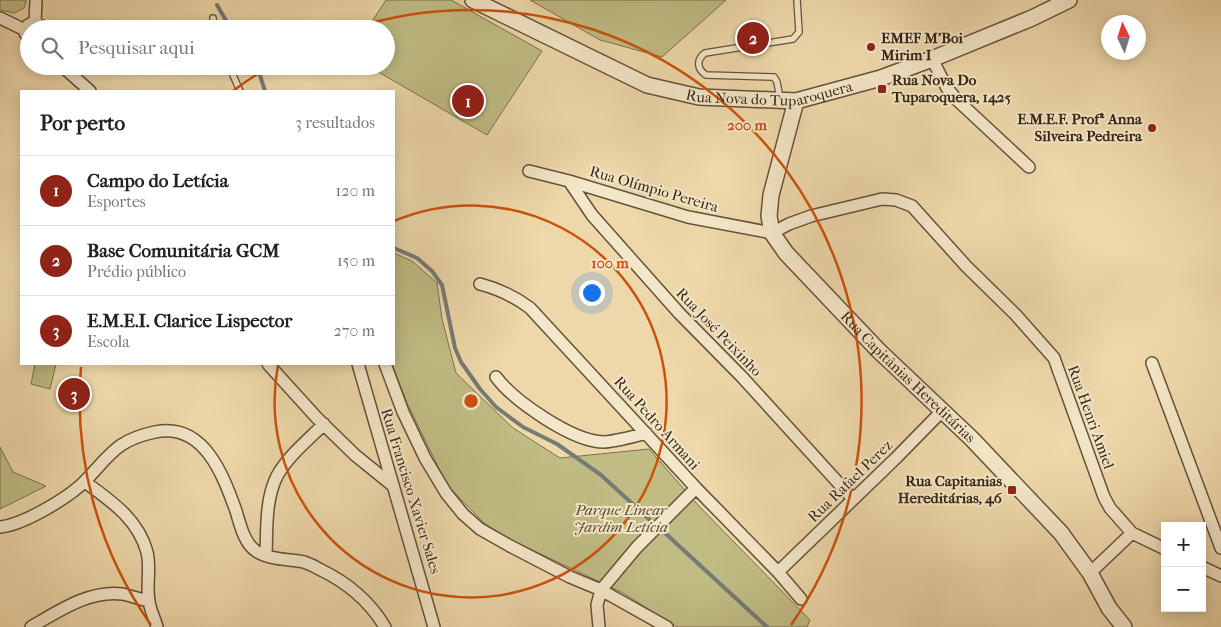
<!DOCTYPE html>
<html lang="pt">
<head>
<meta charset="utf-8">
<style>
  :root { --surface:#fff; --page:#f2f2f2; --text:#222; --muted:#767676; --line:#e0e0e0; --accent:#8f2418 }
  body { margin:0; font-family:"IM FELL French Canon",serif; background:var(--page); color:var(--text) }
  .controls { position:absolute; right:15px; bottom:15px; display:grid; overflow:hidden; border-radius:0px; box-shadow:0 2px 12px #0003 }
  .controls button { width:45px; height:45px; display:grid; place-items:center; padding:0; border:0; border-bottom:1px solid var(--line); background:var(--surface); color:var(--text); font:25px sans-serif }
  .compass { position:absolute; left:1101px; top:15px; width:45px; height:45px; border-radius:50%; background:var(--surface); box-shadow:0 2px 12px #0003; rotate:356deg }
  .you { position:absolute; left:591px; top:292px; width:18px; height:18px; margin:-12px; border:4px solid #fff; border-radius:50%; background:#1a73e8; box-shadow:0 0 0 8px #1a73e833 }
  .badge { display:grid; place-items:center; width:32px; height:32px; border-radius:50%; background:var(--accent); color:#fff; font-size:16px; font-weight:700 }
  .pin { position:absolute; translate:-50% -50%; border:2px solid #fff; box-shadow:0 1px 5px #0006 }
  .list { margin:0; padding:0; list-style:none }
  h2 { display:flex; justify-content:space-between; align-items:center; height:65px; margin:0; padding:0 20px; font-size:21px }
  h2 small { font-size:16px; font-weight:400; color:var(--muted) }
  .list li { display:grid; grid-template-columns:32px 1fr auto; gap:15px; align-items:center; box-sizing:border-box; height:70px; padding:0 20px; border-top:1px solid var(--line) }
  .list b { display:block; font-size:19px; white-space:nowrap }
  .list p { margin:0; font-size:16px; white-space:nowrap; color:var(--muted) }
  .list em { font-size:16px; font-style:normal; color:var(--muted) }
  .icon { flex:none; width:28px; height:28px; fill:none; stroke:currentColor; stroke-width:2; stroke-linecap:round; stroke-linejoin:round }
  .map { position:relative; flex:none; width:1221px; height:627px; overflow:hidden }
  .search { position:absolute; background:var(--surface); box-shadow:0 2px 12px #0003; left:20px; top:20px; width:375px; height:55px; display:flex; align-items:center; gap:12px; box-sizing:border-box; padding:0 18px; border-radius:28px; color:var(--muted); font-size:19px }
  .panel { position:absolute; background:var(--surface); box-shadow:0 2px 12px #0003; left:20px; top:90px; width:375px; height:275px; border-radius:0px }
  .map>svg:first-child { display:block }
  .green { fill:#c0bc84; stroke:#7c714c }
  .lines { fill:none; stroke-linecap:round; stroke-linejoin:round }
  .stream { stroke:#757c75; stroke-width:4 }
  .service-casing { stroke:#65523a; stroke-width:8 }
  .minor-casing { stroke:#65523a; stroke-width:14 }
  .tertiary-casing { stroke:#65523a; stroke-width:18 }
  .service { stroke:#f4e6c8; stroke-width:5.5 }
  .minor { stroke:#f4e6c8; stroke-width:11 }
  .tertiary { stroke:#f4e6c8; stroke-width:15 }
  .ring { fill:none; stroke:#cd510d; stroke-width:2.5 }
  .poi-dot { fill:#8f2418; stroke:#f4e6c8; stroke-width:2 }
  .labels { text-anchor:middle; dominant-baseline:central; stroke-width:4; stroke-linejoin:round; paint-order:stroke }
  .poi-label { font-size:15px; font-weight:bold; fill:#372614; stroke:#f4e6c8; text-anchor:start }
  .street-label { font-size:15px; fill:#372614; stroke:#f4e6c8 }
  .park-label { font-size:15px; font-style:italic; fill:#594c30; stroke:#f4e6c8 }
  .centre { fill:#cd510d; stroke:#f4e6c8; stroke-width:2.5 }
  .ring-label { font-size:15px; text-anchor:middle; font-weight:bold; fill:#cd510d; stroke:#f4e6c8; stroke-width:4; stroke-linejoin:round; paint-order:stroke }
</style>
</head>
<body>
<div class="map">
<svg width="1221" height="627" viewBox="0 0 1221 627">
  <rect width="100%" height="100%" fill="#eed8aa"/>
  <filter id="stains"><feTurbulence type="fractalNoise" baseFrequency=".004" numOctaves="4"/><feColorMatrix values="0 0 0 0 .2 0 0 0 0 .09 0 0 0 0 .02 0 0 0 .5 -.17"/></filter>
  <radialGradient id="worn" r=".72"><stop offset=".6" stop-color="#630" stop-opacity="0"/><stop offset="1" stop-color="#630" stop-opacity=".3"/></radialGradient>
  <!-- green -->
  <path class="green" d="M0 0H26V1L24 8 14 13 0 10Z
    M386 0H451L542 51 487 135 368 66H386V29H367Z
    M530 0H726L662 57 600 40Z
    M394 253 412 261 437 283 442 319 456 373 513 428 560 458 649 449 698 505 810 620 807 627H677L623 593 509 539 484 523 447 485 407 403 392 364H394Z
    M35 364H56L50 389 31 384Z
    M0 447 13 472 46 486 0 509Z"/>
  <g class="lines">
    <!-- stream -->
    <path class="stream" d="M217 5 231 29
      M257 66 265 91
      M394 248 417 258 432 271 442 285 455 348 461 362 480 389 496 407 523 427 557 444 601 475 649 519
      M665 533 767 627"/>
    <!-- service casing -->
    <g class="service-casing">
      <path id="service" d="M213 18 214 29
        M229 66 240 91
        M780 99 777 82 774 77 706 75C697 69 696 60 705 53L793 39 799 32 797 0"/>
    </g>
    <!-- minor casing -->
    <g class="minor-casing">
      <path id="minor" d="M0 18 25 30
        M35 23 36 0
        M29 39 25 33 28 25C34 21 40 23 43 29
        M932 59 947 88 957 100 1029 167
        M62 66 90 91
        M529 171 569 181 688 217 772 233 789 224 811 216 882 199 896 200 912 206 966 266 1015 314 1054 358 1104 497 1110 508 1132 533
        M569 181 592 215 679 313 742 377 853 499
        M480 284C499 289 514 296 530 308L696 488 778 572 801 599
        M1152 363 1221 548
        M268 364 317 418 355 455 392 485
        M358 364 434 627
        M385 364 403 412 425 458 446 493 463 514 480 529 510 546 570 577 601 590 667 627
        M496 377C514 401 573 442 604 442 618 441 632 437 646 433
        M85 482C111 501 138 519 147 552 151 568 146 585 149 601 150 610 155 619 157 627
        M0 527C23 525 70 497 86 480 111 454 117 440 155 432 204 422 223 475 236 511 240 524 244 543 256 551 269 560 289 559 304 562 310 564 316 567 321 570 348 583 370 602 385 627
        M266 556C267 530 265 500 277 476 288 456 308 440 324 424
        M1202 567 1221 576
        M778 572 896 458 942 411
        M1090 573 1132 533 1165 549
        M31 627C59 611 89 590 122 594 131 596 140 599 149 601
        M599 627 597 605 601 590 637 547 696 488"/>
    </g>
    <!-- tertiary casing -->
    <g class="tertiary-casing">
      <g id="tertiary">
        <path id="s1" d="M473 0 647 85 699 97 796 101 881 78 932 59 1032 18 1069 0"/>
        <path id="s2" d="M796 101 771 195 769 216 772 233 786 253 878 350 972 439 1061 533 1090 573 1109 608 1124 627"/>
      </g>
    </g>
    <!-- service -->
    <use href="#service" class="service"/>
    <!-- minor -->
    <use href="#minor" class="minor"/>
    <!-- tertiary -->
    <use href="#tertiary" class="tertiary"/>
  </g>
  <!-- distance rings -->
  <g class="ring">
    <path d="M394 221A196 196 0 1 1 278 365"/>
    <path d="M151 625A391 391 0 0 1 81 367M233 91A391 391 0 0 1 267 68M353 28A391 391 0 0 1 791 625"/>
  </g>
  <!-- markers -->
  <g class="poi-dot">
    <circle cx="871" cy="47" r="5"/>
    <rect x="877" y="84" width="10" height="10" rx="2.5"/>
    <circle cx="1152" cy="128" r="5"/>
    <rect x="1007" y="485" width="10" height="10" rx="2.5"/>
  </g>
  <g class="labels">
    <!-- poi labels -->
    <g class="poi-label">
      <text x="881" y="38">EMEF M'Boi<tspan x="881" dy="17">Mirim I</tspan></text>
      <text x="892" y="80">Rua Nova Do<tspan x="892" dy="17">Tuparoquera, 1425</tspan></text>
      <text x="1142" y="119" text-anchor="end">E.M.E.F. Profª Anna<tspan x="1142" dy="17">Silveira Pedreira</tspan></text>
      <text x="1002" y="481" text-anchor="end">Rua Capitanias<tspan x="1002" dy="17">Hereditárias, 46</tspan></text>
    </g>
    <!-- street labels -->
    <g class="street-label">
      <text stroke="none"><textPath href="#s1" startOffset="318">Rua Nova do Tuparoquera</textPath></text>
      <text transform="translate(654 189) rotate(16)">Rua Olímpio Pereira</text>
      <text transform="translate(719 332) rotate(46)">Rua José Peixinho</text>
      <text stroke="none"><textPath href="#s2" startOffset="334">Rua Capitânias Hereditárias</textPath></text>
      <text transform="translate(1091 417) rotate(70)">Rua Henri Amiel</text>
      <text transform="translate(657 423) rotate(48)">Rua Pedro Armani</text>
      <text transform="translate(850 481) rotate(-44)">Rua Rafael Perez</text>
      <text transform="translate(411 491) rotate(73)">Rua Francisco Xavier Sales</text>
    </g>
    <!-- park labels -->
    <g class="park-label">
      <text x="621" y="510">Parque Linear<tspan x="621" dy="17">Jardim Letícia</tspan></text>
    </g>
  </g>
  <circle cx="471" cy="401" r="8" class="centre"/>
  <g class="ring-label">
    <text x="747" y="130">200 m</text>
    <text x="610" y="268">100 m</text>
  </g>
  <rect width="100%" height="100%" filter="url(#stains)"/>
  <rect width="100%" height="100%" fill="url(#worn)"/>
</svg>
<div class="controls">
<button>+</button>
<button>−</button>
</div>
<svg class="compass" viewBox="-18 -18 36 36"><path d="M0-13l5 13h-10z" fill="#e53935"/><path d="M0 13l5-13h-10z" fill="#767676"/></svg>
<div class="you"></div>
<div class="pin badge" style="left:468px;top:101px">1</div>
<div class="pin badge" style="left:753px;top:38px">2</div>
<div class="pin badge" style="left:74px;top:394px">3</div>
<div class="search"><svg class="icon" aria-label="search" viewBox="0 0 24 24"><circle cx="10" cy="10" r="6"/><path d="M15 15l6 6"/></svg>Pesquisar aqui</div>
<section class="panel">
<h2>Por perto<small>3 resultados</small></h2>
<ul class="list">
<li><span class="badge">1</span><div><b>Campo do Letícia</b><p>Esportes</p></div><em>120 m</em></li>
<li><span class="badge">2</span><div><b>Base Comunitária GCM</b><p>Prédio público</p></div><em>150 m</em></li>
<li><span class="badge">3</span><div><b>E.M.E.I. Clarice Lispector</b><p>Escola</p></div><em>270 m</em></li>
</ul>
</section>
</div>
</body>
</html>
